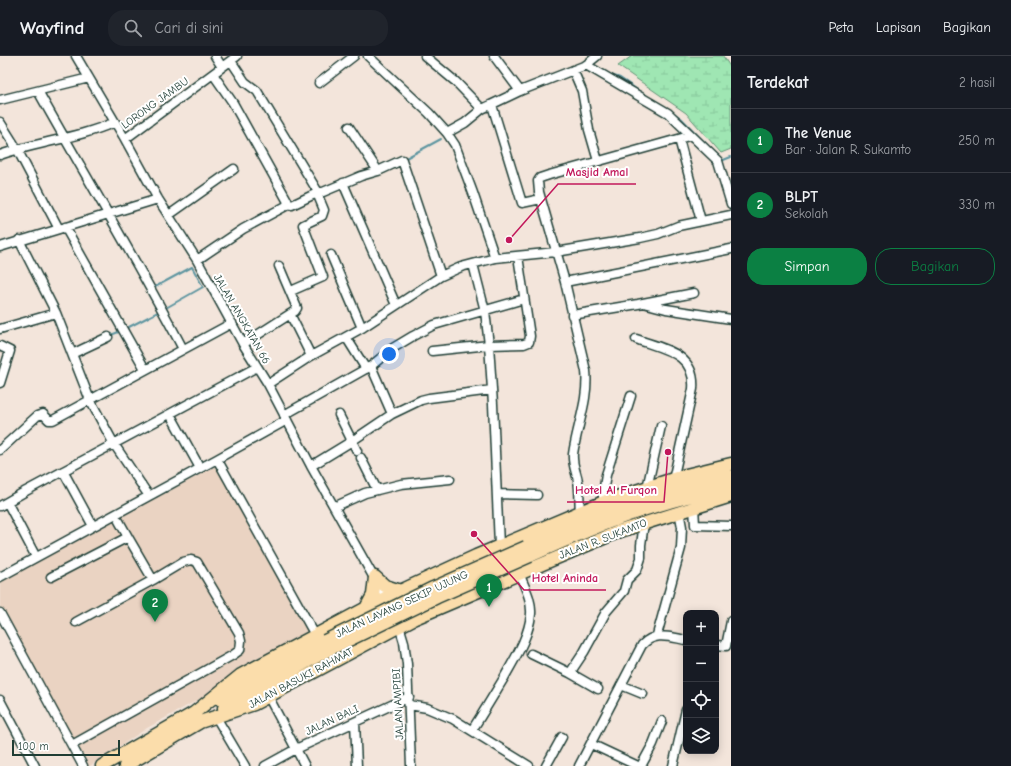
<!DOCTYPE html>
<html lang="id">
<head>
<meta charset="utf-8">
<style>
  :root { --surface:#171b24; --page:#20242c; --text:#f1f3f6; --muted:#9ea1a6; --line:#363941; --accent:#0b8043 }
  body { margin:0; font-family:"Comic Neue",sans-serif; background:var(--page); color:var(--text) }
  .controls { position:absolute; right:12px; bottom:12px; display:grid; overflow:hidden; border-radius:8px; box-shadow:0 2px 10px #0003 }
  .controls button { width:36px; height:36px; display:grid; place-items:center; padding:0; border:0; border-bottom:1px solid var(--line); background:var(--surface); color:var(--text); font:20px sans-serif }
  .scale { position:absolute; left:12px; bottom:10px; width:108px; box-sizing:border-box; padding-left:4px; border:2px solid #1f3d34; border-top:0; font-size:11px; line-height:14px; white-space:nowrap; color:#1f3d34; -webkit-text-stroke:3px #fff; paint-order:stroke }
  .you { position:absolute; left:389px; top:298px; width:14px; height:14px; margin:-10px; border:3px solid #fff; border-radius:50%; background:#1a73e8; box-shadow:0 0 0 6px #1a73e833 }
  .badge { display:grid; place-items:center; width:26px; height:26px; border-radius:50%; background:var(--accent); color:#fff; font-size:13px; font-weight:700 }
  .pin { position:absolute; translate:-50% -33px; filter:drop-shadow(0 1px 2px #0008) }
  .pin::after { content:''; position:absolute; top:21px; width:14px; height:12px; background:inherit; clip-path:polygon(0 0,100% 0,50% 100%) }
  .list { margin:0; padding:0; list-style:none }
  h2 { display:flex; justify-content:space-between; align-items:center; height:52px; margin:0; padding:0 16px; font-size:17px }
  h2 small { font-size:13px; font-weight:400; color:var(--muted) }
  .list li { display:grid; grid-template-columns:26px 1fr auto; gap:12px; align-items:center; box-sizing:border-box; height:64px; padding:0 16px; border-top:1px solid var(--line) }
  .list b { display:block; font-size:15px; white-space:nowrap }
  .list p { margin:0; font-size:13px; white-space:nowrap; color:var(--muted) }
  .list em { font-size:13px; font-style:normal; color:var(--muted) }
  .actions { display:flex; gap:8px; padding:12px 16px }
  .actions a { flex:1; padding:9px 0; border:1px solid var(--accent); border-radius:16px; text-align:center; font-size:14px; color:var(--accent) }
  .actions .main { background:var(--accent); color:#fff }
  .icon { flex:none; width:22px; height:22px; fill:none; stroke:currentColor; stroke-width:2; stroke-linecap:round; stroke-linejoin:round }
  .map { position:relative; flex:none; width:731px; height:710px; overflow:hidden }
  header { display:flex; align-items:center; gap:24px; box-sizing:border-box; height:56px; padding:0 20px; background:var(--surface); border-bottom:1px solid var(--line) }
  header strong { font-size:19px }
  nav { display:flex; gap:22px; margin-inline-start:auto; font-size:14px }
  .search { width:280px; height:36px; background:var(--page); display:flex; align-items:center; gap:10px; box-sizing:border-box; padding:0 14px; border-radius:16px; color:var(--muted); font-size:15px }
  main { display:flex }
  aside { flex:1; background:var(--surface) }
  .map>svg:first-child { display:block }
  .built { fill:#ead3c2 }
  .wetland { fill:url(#wetland-marsh); stroke:#5f9274 }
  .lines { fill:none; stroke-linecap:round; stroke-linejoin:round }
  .stream { stroke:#5d95a0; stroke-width:2 }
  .minor-casing { stroke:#1f3d34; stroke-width:11 }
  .highway-casing { stroke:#1f3d34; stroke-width:15 }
  .minor { stroke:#fff; stroke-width:8 }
  .highway { stroke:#fbddab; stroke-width:12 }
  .highway-bridge-casing { stroke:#1f3d34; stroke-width:15; stroke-linecap:butt }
  .highway-bridge { stroke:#fbddab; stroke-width:12 }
  .labels { text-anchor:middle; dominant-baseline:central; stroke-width:4; stroke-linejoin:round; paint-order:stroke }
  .street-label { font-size:11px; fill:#1f3d34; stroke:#fff }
  .leader { fill:none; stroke:#c2185b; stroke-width:1.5 }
  .callout-dot { fill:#c2185b; stroke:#fff; stroke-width:1.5 }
  .callout-label { font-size:12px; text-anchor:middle; font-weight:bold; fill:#c2185b; stroke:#fff; stroke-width:4; stroke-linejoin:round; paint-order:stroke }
</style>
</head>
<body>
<header>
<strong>Wayfind</strong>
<div class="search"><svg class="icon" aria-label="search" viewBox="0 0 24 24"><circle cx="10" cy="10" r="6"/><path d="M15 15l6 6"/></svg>Cari di sini</div>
<nav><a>Peta</a><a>Lapisan</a><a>Bagikan</a></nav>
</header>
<main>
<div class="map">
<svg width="731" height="710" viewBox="0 0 731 710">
  <defs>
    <pattern id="wetland-marsh" width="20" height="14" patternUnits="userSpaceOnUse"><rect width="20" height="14" fill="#9fe6b3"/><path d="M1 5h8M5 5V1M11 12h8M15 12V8" fill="none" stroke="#88c69b"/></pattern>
  </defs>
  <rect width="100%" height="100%" fill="#f3e5db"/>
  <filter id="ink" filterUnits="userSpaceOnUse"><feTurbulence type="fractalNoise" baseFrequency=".025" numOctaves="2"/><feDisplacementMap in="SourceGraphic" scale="8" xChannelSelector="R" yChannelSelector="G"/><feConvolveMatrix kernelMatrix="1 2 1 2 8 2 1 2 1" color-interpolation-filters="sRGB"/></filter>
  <g filter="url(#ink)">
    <!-- built -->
    <path class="built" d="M216 410 311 581 147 672 90 710H87L0 551V526Z"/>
    <!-- wetland -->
    <path class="wetland" d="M632 0H723L731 12V93L721 97 686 57 618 10Z"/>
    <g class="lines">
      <!-- stream -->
      <path class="stream" d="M608 18 620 22 651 43
        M672 56 681 62 712 94
        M404 103 441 83
        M721 105 731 101
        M204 205 214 197
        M155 231 192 211 203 231 164 253
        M125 273 160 255
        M111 279 121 275"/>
      <!-- minor casing -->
      <g class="minor-casing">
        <path id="minor" d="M76 0 125 83 158 143 197 204 243 288 268 328 311 410 387 545
          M215 0 222 11
          M368 0 429 57 447 77 455 89 473 137 495 202
          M425 0 456 26 482 53
          M494 0 520 35
          M231 5 245 26 257 35 318 136H323L361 120 378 115
          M586 9 668 57 718 105 731 148
          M573 14 582 35 589 74 598 105
          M319 27 354 0
          M38 35C86 121 137 205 183 293
          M0 44 89 22
          M492 49 522 147 541 143
          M0 66 17 93 59 173
          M349 71 378 115 402 104 441 220
          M447 77 465 67 482 53 520 35 586 9 597 0
          M125 83 237 0
          M679 83 701 165
          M0 99C38 86 79 82 115 66
          M343 127 396 249
          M287 148 292 149 319 136
          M169 159 234 113
          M65 171 145 313
          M19 184 56 257 90 344 114 388 149 440
          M0 191 158 143
          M331 199 362 272
          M197 204 243 173 286 150 288 147 287 144 233 47 213 18
          M473 208 485 255 489 289 493 348 499 490
          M565 226 731 193
          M291 235 323 221 303 169 322 160 324 154 317 137
          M647 248 666 253 731 263
          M290 258 311 300
          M572 259 638 248 694 237
          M0 273 56 257
          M346 281 366 313
          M636 283C663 293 696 297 693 333L673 424
          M243 288 295 255 297 252 279 210
          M0 290 10 295 0 327
          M432 295 489 289 524 288 529 286 530 280 518 200
          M72 298 108 281
          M371 310 392 358
          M268 328 311 300 362 272 441 220 461 211 495 202 556 196 640 182 658 178 678 170 731 159
          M170 358 200 412
          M284 359 371 310 393 292 413 280 434 269 524 243
          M0 394 37 360 43 358 49 364H53L232 267
          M357 395 352 385 392 358 421 344 429 342 492 334
          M361 402 377 434
          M217 403 315 579
          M311 410 352 385 339 359
          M63 415 93 470
          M647 432 661 370
          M497 438 537 439
          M7 446 36 501
          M603 446V437L606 419 631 340
          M0 450 26 435 257 311
          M694 450 695 469 731 470
          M334 451 365 437 401 428 450 423
          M580 456C579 446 580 435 578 425 576 415 572 408 573 398 577 370 589 343 586 315L565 226 539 136 538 125 540 122 549 119 689 80
          M119 465 128 481
          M0 521 217 403 287 364
          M51 521 128 481 153 524 183 506 191 504 197 506 239 577 241 585 240 594 233 599 72 689
          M0 557 83 710
          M76 566 153 524
          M398 566 404 586 407 608 411 710
          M657 579 681 492 682 471 679 455
          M716 589 726 590 731 565
          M531 598 570 617 598 633
          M570 617 584 596 606 556 624 535 627 524 637 514 641 502V489L644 467
          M621 629 643 638
          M268 640 305 710
          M0 644 35 710
          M409 649 427 652 453 663 529 710
          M216 661 245 710
          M355 666 357 710
          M472 674C483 657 493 640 504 622 515 602 529 581 531 558 532 543 524 530 519 517
          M591 688 638 710
          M265 710 296 693 409 641
          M546 710 562 681
          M579 710 642 589C655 575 669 581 686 584
          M641 710 653 688 662 665
          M673 710 686 654"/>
      </g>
      <!-- highway casing -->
      <g class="highway-casing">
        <path id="highway" d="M526 491C560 476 595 459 630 447 663 436 697 427 731 420
          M530 500C564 485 598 469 634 457 666 446 698 438 731 430
          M375 521 385 530 401 535
          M366 552 373 539 375 521
          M220 643 325 585
          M224 652 330 593
          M102 710 194 657 241 619 385 542 476 500 611 443 686 419 731 408
          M125 710 200 666 254 648 415 562 620 475 731 440"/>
      </g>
      <!-- minor -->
      <use href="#minor" class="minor"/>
      <!-- highway -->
      <use href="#highway" class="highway"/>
      <!-- highway-bridge casing -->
      <g class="highway-bridge-casing">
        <path id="highway-bridge" d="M325 585 433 532 526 491
          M330 593 437 541 530 500"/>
      </g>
      <!-- highway-bridge -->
      <use href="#highway-bridge" class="highway-bridge"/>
    </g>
  </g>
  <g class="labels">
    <!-- street labels -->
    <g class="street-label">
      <text transform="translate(155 47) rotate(-36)">LORONG JAMBU</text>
      <text transform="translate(242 263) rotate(60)">JALAN ANGKATAN 66</text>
      <text transform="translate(603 483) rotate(-21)">JALAN R. SUKAMTO</text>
      <text transform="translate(402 548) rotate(-25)">JALAN LAYANG SEKIP UJUNG</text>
      <text transform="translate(301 622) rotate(-28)">JALAN BASUKI RAHMAT</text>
      <text transform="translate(398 648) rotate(-93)">JALAN AMPIBI</text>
      <text transform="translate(332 664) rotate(-25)">JALAN BALI</text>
    </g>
  </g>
  <!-- callouts -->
  <path class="leader" d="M509 184L558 128H636M668 396L664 446H567M474 478L524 534H606"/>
  <g class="callout-dot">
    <circle cx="509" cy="184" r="4"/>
    <circle cx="668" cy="396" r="4"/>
    <circle cx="474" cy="478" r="4"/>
  </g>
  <g class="callout-label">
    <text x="597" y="120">Masjid Amal</text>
    <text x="616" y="438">Hotel Al Furqon</text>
    <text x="565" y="526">Hotel Aninda</text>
  </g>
</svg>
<div class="controls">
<button>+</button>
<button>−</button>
<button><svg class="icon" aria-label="locate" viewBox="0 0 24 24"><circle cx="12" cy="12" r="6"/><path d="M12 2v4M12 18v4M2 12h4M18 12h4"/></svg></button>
<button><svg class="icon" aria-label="layers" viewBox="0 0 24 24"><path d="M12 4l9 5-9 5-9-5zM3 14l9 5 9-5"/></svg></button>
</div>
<div class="scale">100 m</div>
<div class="you"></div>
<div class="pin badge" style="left:489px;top:551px">1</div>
<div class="pin badge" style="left:155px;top:566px">2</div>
</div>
<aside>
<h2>Terdekat<small>2 hasil</small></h2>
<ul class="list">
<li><span class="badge">1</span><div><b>The Venue</b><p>Bar · Jalan R. Sukamto</p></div><em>250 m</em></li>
<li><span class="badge">2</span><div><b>BLPT</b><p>Sekolah</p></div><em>330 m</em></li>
</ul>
<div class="actions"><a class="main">Simpan</a><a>Bagikan</a></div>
</aside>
</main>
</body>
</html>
